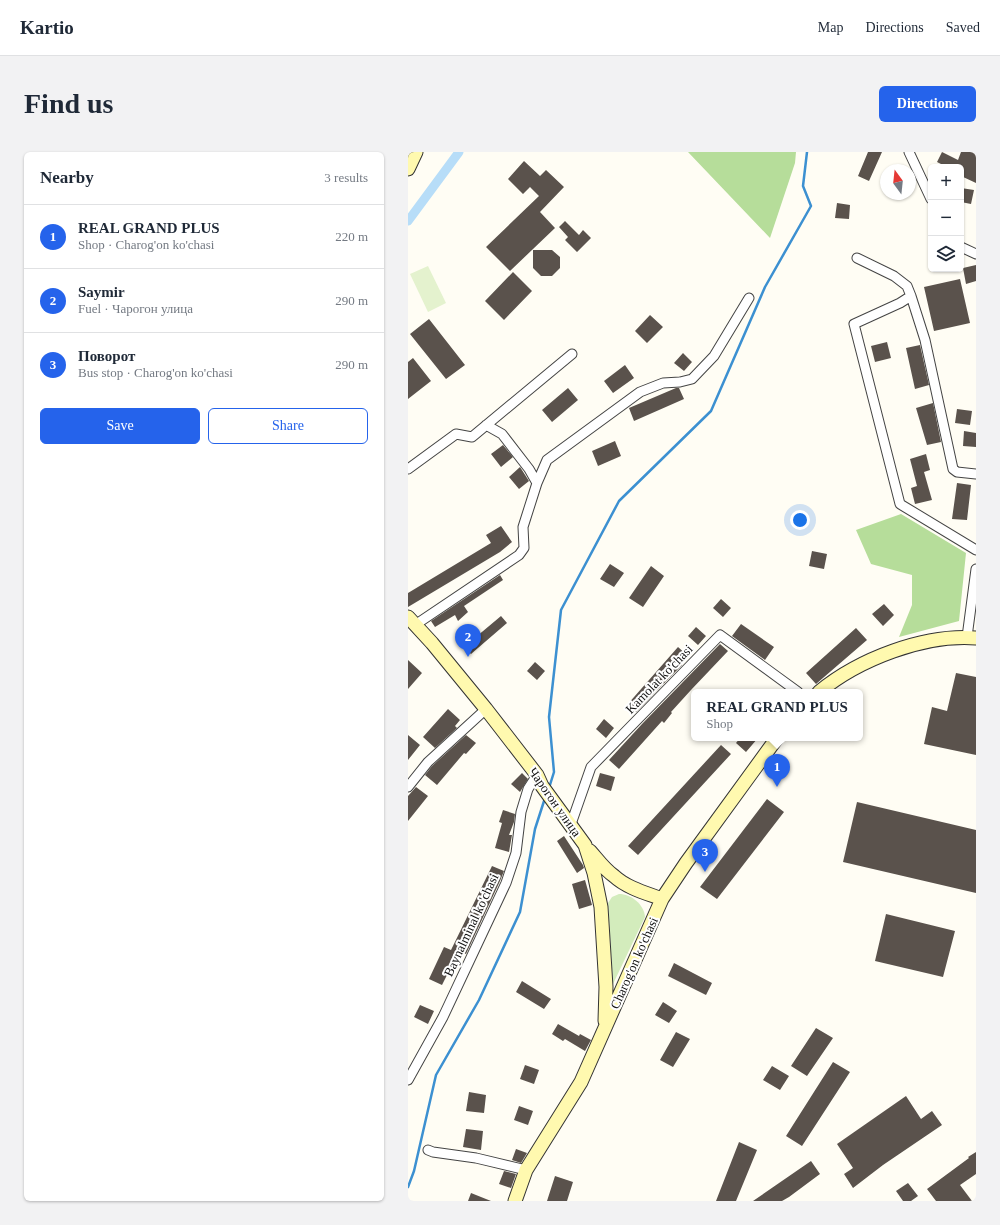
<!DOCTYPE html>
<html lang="en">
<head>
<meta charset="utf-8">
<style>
  :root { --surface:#fff; --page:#f2f2f3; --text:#1f2937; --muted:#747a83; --line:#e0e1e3; --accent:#2563eb }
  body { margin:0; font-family:"Times New Roman",serif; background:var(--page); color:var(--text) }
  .controls { position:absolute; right:12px; top:12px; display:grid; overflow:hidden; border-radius:6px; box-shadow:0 1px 3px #0004 }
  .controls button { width:36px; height:36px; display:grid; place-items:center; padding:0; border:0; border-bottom:1px solid var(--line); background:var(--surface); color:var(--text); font:20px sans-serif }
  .compass { position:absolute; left:472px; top:12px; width:36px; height:36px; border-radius:50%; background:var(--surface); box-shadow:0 1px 3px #0004; rotate:345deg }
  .you { position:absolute; left:392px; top:368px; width:14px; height:14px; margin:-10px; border:3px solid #fff; border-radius:50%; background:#1a73e8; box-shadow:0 0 0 6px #1a73e833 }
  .badge { display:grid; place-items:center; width:26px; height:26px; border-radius:50%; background:var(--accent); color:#fff; font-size:13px; font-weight:700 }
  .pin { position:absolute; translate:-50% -33px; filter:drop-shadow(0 1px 2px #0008) }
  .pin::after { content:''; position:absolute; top:21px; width:14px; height:12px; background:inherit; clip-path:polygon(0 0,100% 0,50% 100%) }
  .popup { position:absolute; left:283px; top:537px; width:172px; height:52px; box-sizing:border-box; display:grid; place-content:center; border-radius:6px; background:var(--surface); filter:drop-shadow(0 1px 3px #0005); font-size:13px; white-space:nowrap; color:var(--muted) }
  .popup b { font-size:15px; color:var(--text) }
  .popup::after { content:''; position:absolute; left:50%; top:100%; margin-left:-8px; border:8px solid transparent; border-top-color:var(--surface) }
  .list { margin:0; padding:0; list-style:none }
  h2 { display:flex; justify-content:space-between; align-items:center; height:52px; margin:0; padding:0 16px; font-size:17px }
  h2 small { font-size:13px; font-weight:400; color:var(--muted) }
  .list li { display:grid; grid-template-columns:26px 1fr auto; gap:12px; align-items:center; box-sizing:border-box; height:64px; padding:0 16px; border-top:1px solid var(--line) }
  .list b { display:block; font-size:15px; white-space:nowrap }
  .list p { margin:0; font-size:13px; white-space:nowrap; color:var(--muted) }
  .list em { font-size:13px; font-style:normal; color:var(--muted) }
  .actions { display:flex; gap:8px; padding:12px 16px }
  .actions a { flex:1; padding:9px 0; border:1px solid var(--accent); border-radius:6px; text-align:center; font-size:14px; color:var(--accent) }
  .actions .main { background:var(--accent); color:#fff }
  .icon { flex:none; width:22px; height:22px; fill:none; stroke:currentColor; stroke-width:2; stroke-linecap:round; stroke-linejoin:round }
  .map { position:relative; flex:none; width:568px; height:1049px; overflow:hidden; border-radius:6px }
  header { display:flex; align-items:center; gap:24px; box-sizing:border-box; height:56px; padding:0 20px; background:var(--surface); border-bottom:1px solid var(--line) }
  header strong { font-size:19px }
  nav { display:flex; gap:22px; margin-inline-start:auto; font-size:14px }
  .intro { display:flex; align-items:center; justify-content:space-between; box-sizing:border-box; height:96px; padding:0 24px }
  h1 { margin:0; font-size:28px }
  .button { padding:10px 18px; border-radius:6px; background:var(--accent); color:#fff; font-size:14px; font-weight:700 }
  main { display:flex; gap:24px; padding:0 24px }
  aside { flex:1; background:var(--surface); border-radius:6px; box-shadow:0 1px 3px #0004 }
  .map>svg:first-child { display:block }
  .green { fill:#d3ecbc }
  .forest { fill:#b6dd9a }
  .pitch { fill:#e4f2ce }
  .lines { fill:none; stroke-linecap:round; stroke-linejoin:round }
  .stream { stroke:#3c90d1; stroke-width:2.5 }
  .canal { stroke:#b7ddf8; stroke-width:9 }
  .building { fill:#5a524c }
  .minor-casing { stroke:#444; stroke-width:11 }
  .secondary-casing { stroke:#333; stroke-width:15 }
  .minor { stroke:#fff; stroke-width:9 }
  .secondary { stroke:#fff9af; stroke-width:13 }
  .labels { text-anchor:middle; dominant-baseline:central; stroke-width:4; stroke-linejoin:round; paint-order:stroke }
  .street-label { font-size:13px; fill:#111; stroke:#fff }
</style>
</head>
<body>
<header>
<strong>Kartio</strong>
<nav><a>Map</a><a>Directions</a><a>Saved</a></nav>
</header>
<div class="intro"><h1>Find us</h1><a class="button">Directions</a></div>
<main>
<aside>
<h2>Nearby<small>3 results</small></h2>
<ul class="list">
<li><span class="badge">1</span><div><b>REAL GRAND PLUS</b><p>Shop · Charog'on ko'chasi</p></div><em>220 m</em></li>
<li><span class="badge">2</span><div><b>Saymir</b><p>Fuel · Чарогон улица</p></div><em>290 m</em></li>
<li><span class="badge">3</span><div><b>Поворот</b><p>Bus stop · Charog'on ko'chasi</p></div><em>290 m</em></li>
</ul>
<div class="actions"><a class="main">Save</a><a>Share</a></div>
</aside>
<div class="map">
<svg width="568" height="1049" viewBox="0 0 568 1049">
  <rect width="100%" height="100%" fill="#fffdf4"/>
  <!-- green -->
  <path class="green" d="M211 742C223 742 236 752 237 765L205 832 200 751 204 745Z"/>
  <!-- forest -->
  <path class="forest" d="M280 0H388L387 11 362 86Z
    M493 362 558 401 551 469 491 485 504 453V423L463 412 448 378Z"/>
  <!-- pitch -->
  <path class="pitch" d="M20 114 38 151 20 160 2 122Z"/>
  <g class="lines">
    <!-- stream -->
    <path class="stream" d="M141 636 146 620 141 565 153 458 211 349 303 259 357 135 403 54 395 34 399 0
      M0 1035 6 1019 28 923 71 848 112 760 127 677 137 646"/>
    <!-- canal -->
    <path class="canal" d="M0 69 51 0"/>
  </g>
  <!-- building -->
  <path class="building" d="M460 0H474L461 29 450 24Z
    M534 0 550 8 553 0H568V31L553 24V15H539L529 10Z
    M116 9 132 24 138 18 156 35 132 60 147 76 102 119 78 95 131 44 122 35 115 42 100 27Z
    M553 36 566 38 563 52 553 50Z
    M429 51 442 53 441 67 427 66Z
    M157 69 171 83 175 78 183 86 169 100 157 88 160 85 151 75Z
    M125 98H144L152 105V116L144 124H133L125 116Z
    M568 113V129L558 132 555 116Z
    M105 120 124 139 96 168 77 149Z
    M552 127 562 171 526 179 516 135Z
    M242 163 255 175 239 191 227 179Z
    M21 167 57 213 38 227 2 182Z
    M479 190 483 206 467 210 463 194Z
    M512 193 521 233 507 237 498 196Z
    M275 201 284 210 276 219 266 211Z
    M5 206 23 229 0 247V210Z
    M217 213 226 226 205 241 196 229Z
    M160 236 170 248 144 270 134 258Z
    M268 236H271L276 247 226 269 221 256Z
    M525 251 533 290 519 293 508 256Z
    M549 257 564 259 562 273 547 271Z
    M556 279 568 281V295L555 294Z
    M207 289 213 304 190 314 184 299Z
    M95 293 105 305 93 315 83 302Z
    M518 302 522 318 516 320 524 348 507 352 503 336 509 334 502 307Z
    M112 315 121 329 111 337 101 325Z
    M549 331 563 333 559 368 544 367Z
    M93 374 104 390 92 400 0 455V441L83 391 78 383Z
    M404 399 419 402 416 417 401 414Z
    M202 412 216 421 206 435 192 427Z
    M243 414 256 424 235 455 221 446Z
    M92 423 95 428 56 454 60 460 50 469 47 463 27 475 23 469Z
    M313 447 323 456 315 465 305 456Z
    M476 452 486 463 475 474 464 462Z
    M93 464 99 471 63 502 56 495Z
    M333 472 366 495 357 508 324 484Z
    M288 475 298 484 290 493 280 484Z
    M448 476 459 488 408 532 398 521Z
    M312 492 320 499 283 538 263 560 264 561 256 571 254 569 211 617 201 608 234 572Z
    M270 495 280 504 273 512 274 513 228 560 219 553Z
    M0 508 14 521 0 537Z
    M127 510 137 519 129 528 119 519Z
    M548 521 568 525V603L516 592 524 555 539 559Z
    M40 557 52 568 47 574 49 576 27 596 15 585Z
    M196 567 206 576 198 586 188 577Z
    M0 583 12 593 0 608Z
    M58 583 68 591 58 602 56 601 29 633 17 623 24 614Z
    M332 586H350L338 600 328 591Z
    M313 593 323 602 230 703 220 694Z
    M114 621 120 627 112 640 103 632Z
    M192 621 207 625 203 639 188 634Z
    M8 635 20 644 0 669V644Z
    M359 647 376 660 309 747 292 735Z
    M449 650 568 678V741L435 710Z
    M95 658 107 662 106 670 101 683H104L101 700 87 696 94 671 91 670Z
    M156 684 175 713 176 716 169 721 149 689Z
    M84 714 96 719 92 729 58 802 51 799 34 833 21 827 36 795 43 798Z
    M177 728 184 753 171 757 164 732Z
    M478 762 547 779 535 825 467 809Z
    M266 811 304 831 298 843 260 824Z
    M114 829 143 847 136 857 108 840Z
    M255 850 269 859 261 871 247 863Z
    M12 853 26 859 20 872 6 865Z
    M150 872 171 884 172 882 183 888 177 899 157 887 155 889 144 882Z
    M408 876 425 886 399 924 383 914Z
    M268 880 282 887 265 915 252 908Z
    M425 910 442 920 394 994 378 984Z
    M117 913 131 918 126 932 112 927Z
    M364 914 381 924 372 938 355 928Z
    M61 940 78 943 76 961 58 959Z
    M498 944 513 967 524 959 534 973 475 1013 445 1036 436 1022 445 1016 429 992Z
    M111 954 125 959 120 973 106 968Z
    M58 977 75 979 73 998 55 995Z
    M331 990 349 998 328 1049H308Z
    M108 997 119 1001 113 1011 104 1008Z
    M568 1000V1022L552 1033 564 1049H528L519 1037 561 1006 560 1005Z
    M403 1009 412 1022 381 1045 374 1049H345Z
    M96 1019 108 1022 103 1036 91 1032Z
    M147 1024 165 1030 159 1049H139Z
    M500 1031 510 1044 503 1049H495L488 1039Z
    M63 1041 83 1049H60Z"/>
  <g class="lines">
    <!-- minor casing -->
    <g class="minor-casing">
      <path id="minor" d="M501 0 523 47
        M553 95 568 102
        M449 106 486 124 499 134 503 144
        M78 273 94 282 121 317 129 331
        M0 317 48 282 64 285 164 202
        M568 322 549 320 545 317 517 188 503 144 492 151 446 172 492 352 568 398
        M7 473 111 403 116 396 115 375 129 331 139 308 232 240 255 231 272 230 284 227 306 204 341 146
        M559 485 568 417
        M0 635 20 610 78 557
        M163 672 183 615 312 483 390 540
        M0 928 35 865 98 731 108 701 113 660 120 637 129 623
        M20 998 25 1000 68 1006 118 1018"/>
    </g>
    <!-- secondary casing -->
    <g class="secondary-casing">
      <path id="secondary" d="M0 17 8 0
        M0 465 24 491 78 557 129 623 134 634 177 693 186 721 193 755 198 835 197 869
        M411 540C451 507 516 482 568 486
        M182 699C190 708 196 717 206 724 219 736 238 741 254 747
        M107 1049 118 1018 173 930 254 747 278 711 369 586"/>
    </g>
    <!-- minor -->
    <use href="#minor" class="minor"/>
    <!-- secondary -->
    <use href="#secondary" class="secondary"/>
  </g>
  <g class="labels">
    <!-- street labels -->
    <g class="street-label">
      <text transform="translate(251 527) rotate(-46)">Kamolat ko'chasi</text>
      <text transform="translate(147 650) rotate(55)">Чарогон улица</text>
      <text transform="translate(63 773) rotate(-65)">Baynalminal ko'chasi</text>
      <text transform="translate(226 811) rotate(-66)">Charog'on ko'chasi</text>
    </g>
  </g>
</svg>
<div class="controls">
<button>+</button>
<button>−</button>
<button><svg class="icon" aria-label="layers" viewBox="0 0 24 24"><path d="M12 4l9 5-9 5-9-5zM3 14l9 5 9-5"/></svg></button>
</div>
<svg class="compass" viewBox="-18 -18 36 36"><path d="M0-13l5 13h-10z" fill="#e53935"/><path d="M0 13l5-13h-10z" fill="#747a83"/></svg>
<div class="you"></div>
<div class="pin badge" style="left:369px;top:635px">1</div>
<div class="popup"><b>REAL GRAND PLUS</b>Shop</div>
<div class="pin badge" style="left:60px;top:505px">2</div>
<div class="pin badge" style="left:297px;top:720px">3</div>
</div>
</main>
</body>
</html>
